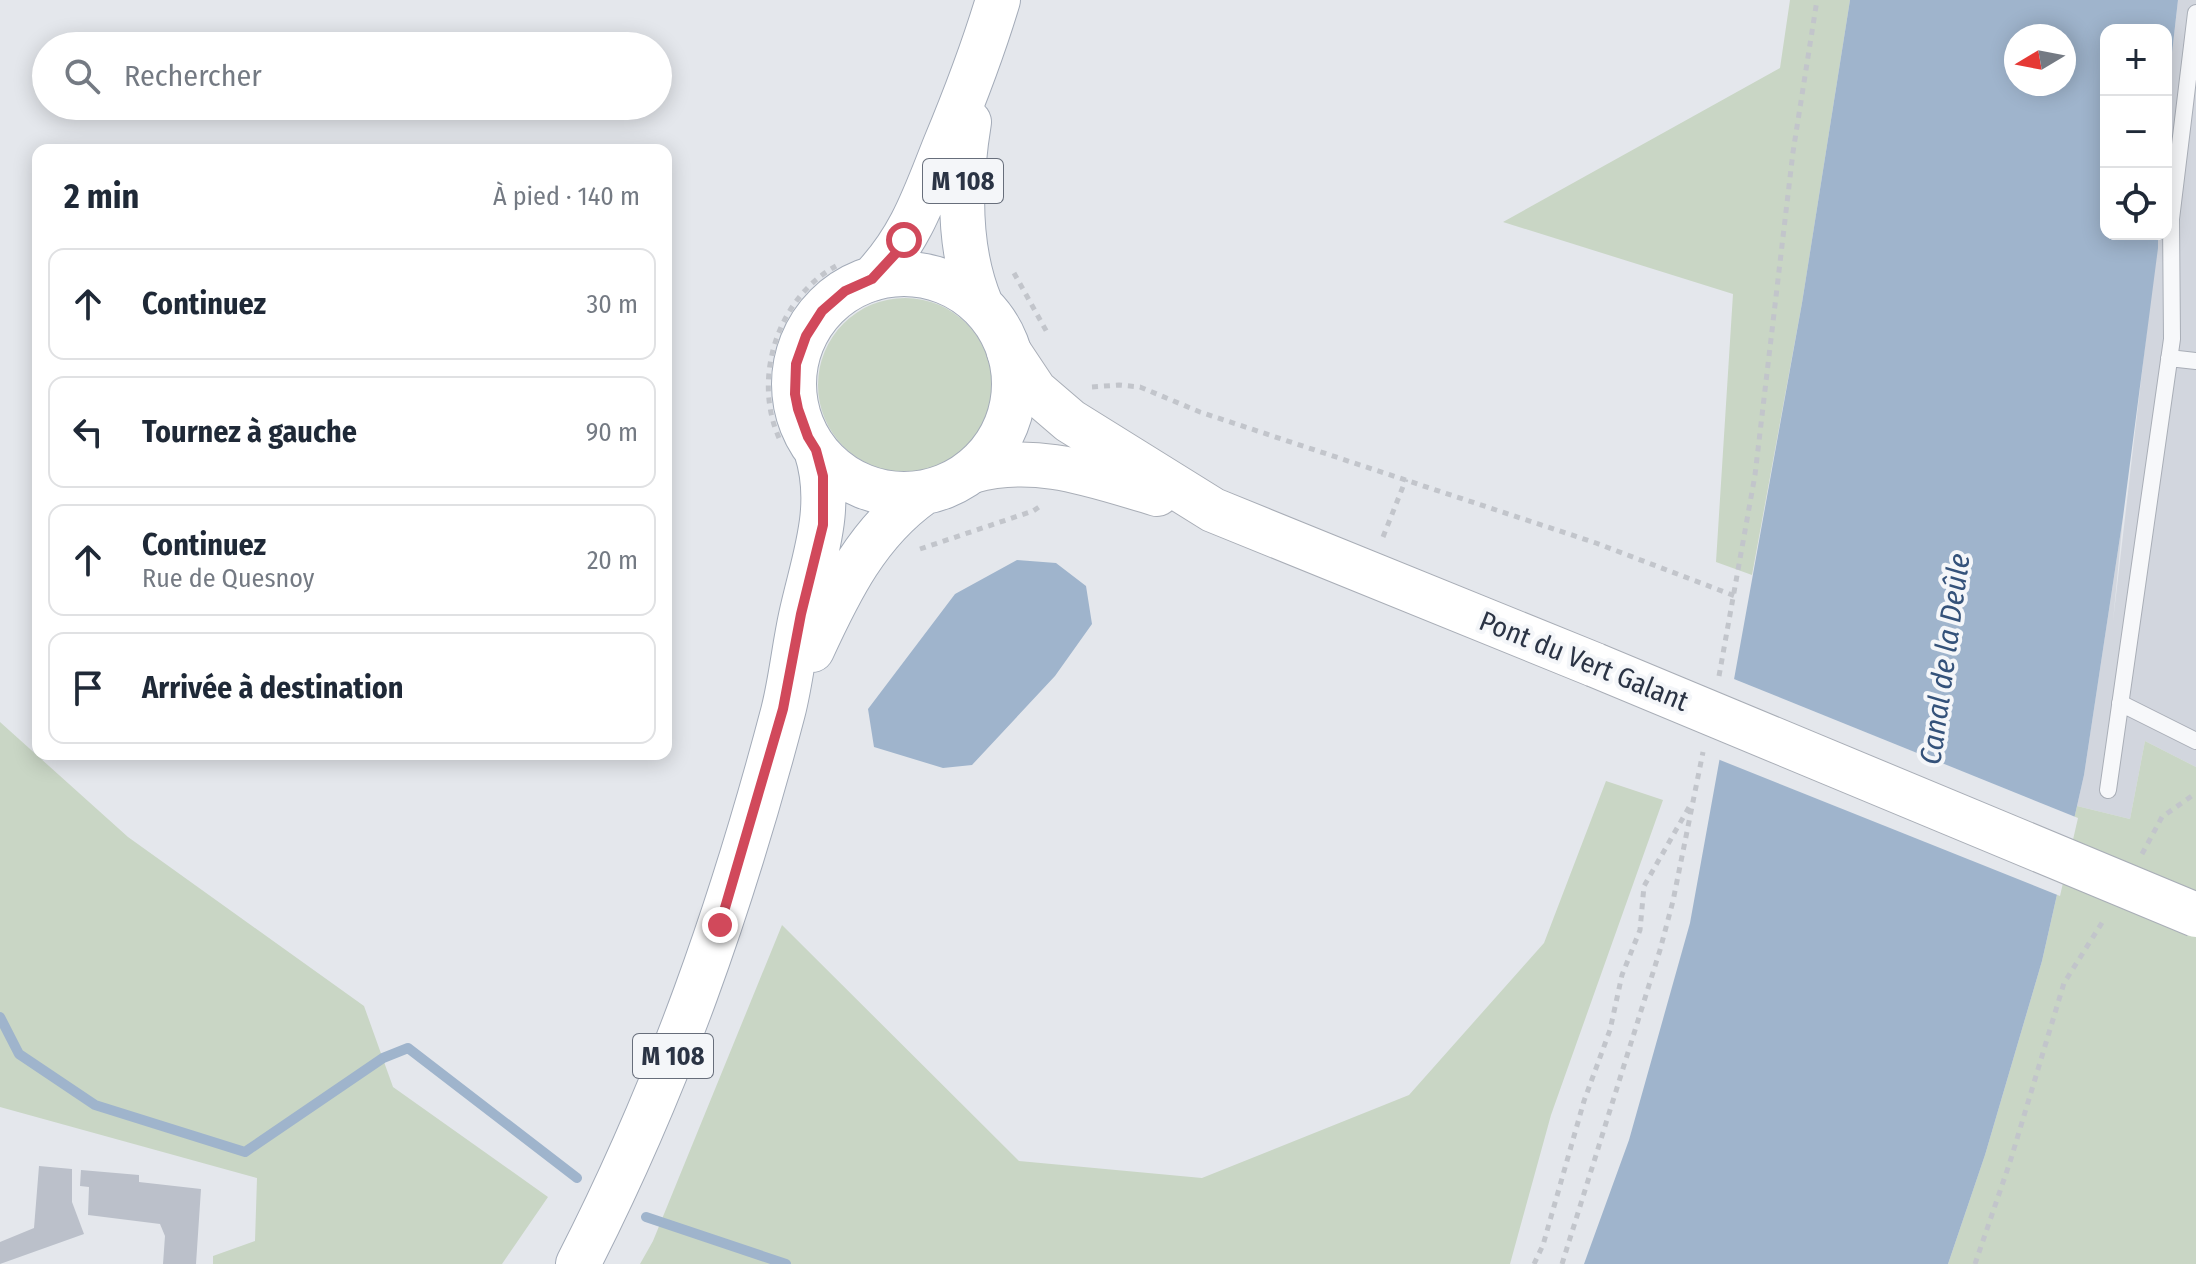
<!DOCTYPE html>
<html lang="fr">
<head>
<meta charset="utf-8">
<style>
  :root { --surface:#fff; --page:#f6f6f7; --text:#1f2937; --muted:#747a83; --line:#e0e1e3 }
  body { margin:0; font-family:"Fira Sans Condensed",sans-serif; background:var(--page); color:var(--text) }
  .controls { position:absolute; right:24px; top:24px; display:grid; overflow:hidden; border-radius:16px; box-shadow:0 4px 20px #0003 }
  .controls button { width:72px; height:72px; display:grid; place-items:center; padding:0; border:0; border-bottom:2px solid var(--line); background:var(--surface); color:var(--text); font:40px sans-serif }
  .compass { position:absolute; left:2004px; top:24px; width:72px; height:72px; border-radius:50%; background:var(--surface); box-shadow:0 4px 20px #0003; rotate:260deg }
  .stop { position:absolute; width:24px; height:24px; margin:-18px; border:6px solid #d1495b; border-radius:50%; background:#fff }
  .stop.end { background:#d1495b; border-color:#fff; box-shadow:0 2px 8px #0008 }
  .list { margin:0; padding:0; list-style:none }
  h2 { display:flex; justify-content:space-between; align-items:center; height:104px; margin:0; padding:0 32px; font-size:34px }
  h2 small { font-size:26px; font-weight:400; color:var(--muted) }
  .list li { display:grid; grid-template-columns:52px 1fr auto; gap:24px; align-items:center; box-sizing:border-box; height:112px; margin:0 16px 16px; padding:0 16px; border:2px solid var(--line); border-radius:16px }
  .list b { display:block; font-size:30px; white-space:nowrap }
  .list p { margin:0; font-size:26px; white-space:nowrap; color:var(--muted) }
  .list em { font-size:26px; font-style:normal; color:var(--muted) }
  .icon { flex:none; width:44px; height:44px; fill:none; stroke:currentColor; stroke-width:2; stroke-linecap:round; stroke-linejoin:round }
  .map { position:relative; flex:none; width:2196px; height:1264px; overflow:hidden }
  .search { position:absolute; background:var(--surface); box-shadow:0 4px 20px #0003; left:32px; top:32px; width:640px; height:88px; display:flex; align-items:center; gap:20px; box-sizing:border-box; padding:0 28px; border-radius:44px; color:var(--muted); font-size:30px }
  .panel { position:absolute; background:var(--surface); box-shadow:0 4px 20px #0003; left:32px; top:144px; width:640px; height:616px; border-radius:16px }
  .map>svg:first-child { display:block }
  .built { fill:#d2d6de }
  .green { fill:#c9d6c5 }
  .water { fill:#9fb4cc; fill-rule:evenodd }
  .pier { fill:#e4e7ec }
  .lines { fill:none; stroke-linecap:round; stroke-linejoin:round }
  .stream { stroke:#9fb4cc; stroke-width:10 }
  .building { fill:#bbc0ca }
  .lane-casing { stroke:#a9aeb7; stroke-width:18 }
  .secondary-casing { stroke:#a9aeb7; stroke-width:46 }
  .primary-casing { stroke:#a3abb8; stroke-width:46 }
  .path { stroke:#c2c5cb; stroke-width:5; stroke-dasharray:6 6; stroke-linecap:butt }
  .lane { stroke:#f7f8fa; stroke-width:16 }
  .secondary { stroke:#fff; stroke-width:44 }
  .primary { stroke:#fff; stroke-width:44 }
  .secondary-bridge-casing { stroke:#a9aeb7; stroke-width:46; stroke-linecap:butt }
  .secondary-bridge { stroke:#fff; stroke-width:44 }
  .route { stroke:#d1495b; stroke-width:10 }
  .labels { text-anchor:middle; dominant-baseline:central; stroke-width:8; stroke-linejoin:round; paint-order:stroke }
  .shield { fill:#f4f6f9; stroke:#676e7b; stroke-width:2 }
  .shield-label { font-size:26px; font-weight:bold; fill:#2b3445 }
  .street-label { font-size:28px; fill:#2b3445; stroke:#f4f6f9 }
  .water-label { font-size:30px; font-style:italic; fill:#34527a; stroke:#f4f6f9 }
</style>
</head>
<body>
<div class="map">
<svg width="2196" height="1264" viewBox="0 0 2196 1264">
  <rect width="100%" height="100%" fill="#e4e7ec"/>
  <!-- built -->
  <path class="built" d="M2178 0H2196V767L2145 741 2130 819 2077 806 2084 775 2123 517 2113 621 2158 234H2166V106Z"/>
  <!-- green -->
  <path class="green" d="M1790 0H1850L1802 303 1752 575 1716 562 1733 294 1503 222 1780 68Z
    M818 385a87 87 0 1 1 174 0a87 87 0 1 1-174 0Z
    M0 722 128 837 364 1006 393 1087 548 1197 502 1264H213V1256L255 1241 257 1178 0 1107Z
    M2145 741 2196 767V1264H1948L1985 1155 2042 961 2077 806 2130 819Z
    M1606 781 1663 800 1551 1115 1510 1264H640L653 1241 782 925 1019 1161 1202 1178 1409 1095 1544 943Z"/>
  <!-- water -->
  <path class="water" d="M1850 0H2178L2166 106V30H2106V234H2158V248L2123 517 2084 775 2042 961 1985 1155 1948 1264H1584L1629 1140 1690 923 1802 303ZM2016 36H2064V84H2016Z
    M1017 560 1056 563 1086 586 1092 624 1055 676 972 765 943 768 874 747 868 709 955 594Z"/>
  <!-- pier -->
  <path class="pier" d="M1729 677 2078 818 2060 896 1715 758Z"/>
  <g class="lines">
    <!-- stream -->
    <path class="stream" d="M0 1017 19 1054 95 1105 245 1152 383 1058 408 1048 577 1178
      M646 1217 786 1264"/>
  </g>
  <!-- building -->
  <path class="building" d="M39 1166 72 1169V1202L84 1234 0 1264V1242L34 1228Z
    M81 1170 139 1175V1182L201 1189 196 1264H163L165 1236 160 1224 88 1215 89 1187 80 1186Z"/>
  <g class="lines">
    <!-- lane casing -->
    <g class="lane-casing">
      <path id="lane" d="M2169 358 2196 361
        M2120 703 2196 741
        M2108 790 2172 339 2171 219 2196 13"/>
    </g>
    <!-- secondary casing -->
    <g class="secondary-casing">
      <path id="secondary" d="M1009 352 1035 391 1070 421 1213 510 1595 665
        M972 471C1037 453 1095 476 1157 494"/>
    </g>
    <!-- primary casing -->
    <g class="primary-casing">
      <path id="primary" d="M969 122C959 183 957 248 981 305
        M794 384a110 110 0 1 1 220 0a110 110 0 1 1-220 0Z
        M872 279C911 239 925 195 945 145 965 97 983 50 998 0
        M812 650C840 589 868 532 923 493
        M578 1264C669 1086 732 906 783 712 791 681 794 648 801 616 813 560 835 508 816 450"/>
    </g>
    <!-- path -->
    <path class="path" d="M1014 273 1048 334
      M1092 387 1119 385 1140 387 1200 412 1596 543 1735 596
      M779 438C752 377 778 298 836 266
      M1383 537 1406 479
      M920 549 1033 511 1042 505
      M1719 676 1755 475 1793 152 1817 0
      M2142 854 2162 817 2196 793
      M1534 1264 1543 1245 1584 1101 1610 1030 1622 975 1640 930 1644 886 1692 802
      M1562 1264 1660 950 1673 901 1703 752
      M1975 1264 2010 1162 2064 983 2105 918"/>
    <!-- lane -->
    <use href="#lane" class="lane"/>
    <!-- secondary -->
    <use href="#secondary" class="secondary"/>
    <!-- primary -->
    <use href="#primary" class="primary"/>
    <!-- secondary-bridge casing -->
    <g class="secondary-bridge-casing">
      <path id="secondary-bridge" d="M1595 665 2196 915"/>
    </g>
    <!-- secondary-bridge -->
    <use href="#secondary-bridge" class="secondary-bridge"/>
  </g>
  <g class="lines">
    <!-- route -->
    <path class="route" d="M720 925 783 709 801 614 823 525V476L816 450 808 437 798 409 795 394 796 364 806 336 822 311 845 291 872 279 896 253 904 240"/>
  </g>
  <g class="labels">
    <!-- shield labels -->
    <g class="shield">
      <rect x="923" y="159" width="80" height="44" rx="6"/>
      <rect x="633" y="1034" width="80" height="44" rx="6"/>
    </g>
    <g class="shield-label">
      <text x="963" y="181">M 108</text>
      <text x="673" y="1056">M 108</text>
    </g>
    <!-- street labels -->
    <g class="street-label">
      <text transform="translate(1584 661) rotate(22)">Pont du Vert Galant</text>
    </g>
    <!-- water labels -->
    <g class="water-label">
      <text transform="translate(1945 659) rotate(-82)">Canal de la Deûle</text>
    </g>
  </g>
</svg>
<div class="controls">
<button>+</button>
<button>−</button>
<button><svg class="icon" aria-label="locate" viewBox="0 0 24 24"><circle cx="12" cy="12" r="6"/><path d="M12 2v4M12 18v4M2 12h4M18 12h4"/></svg></button>
</div>
<svg class="compass" viewBox="-18 -18 36 36"><path d="M0-13l5 13h-10z" fill="#e53935"/><path d="M0 13l5-13h-10z" fill="#747a83"/></svg>
<div class="stop" style="left:904px;top:240px"></div>
<div class="stop end" style="left:720px;top:925px"></div>
<div class="search"><svg class="icon" aria-label="search" viewBox="0 0 24 24"><circle cx="10" cy="10" r="6"/><path d="M15 15l6 6"/></svg>Rechercher</div>
<section class="panel">
<h2>2 min<small>À pied · 140 m</small></h2>
<ul class="list">
<li><svg class="icon" aria-label="ahead" viewBox="0 0 24 24"><path d="M12 20V5M6 11l6-6 6 6"/></svg><div><b>Continuez</b></div><em>30 m</em></li>
<li><svg class="icon" aria-label="left" viewBox="0 0 24 24"><path d="M17 20v-9H6M10 6l-5 5 5 5"/></svg><div><b>Tournez à gauche</b></div><em>90 m</em></li>
<li><svg class="icon" aria-label="ahead" viewBox="0 0 24 24"><path d="M12 20V5M6 11l6-6 6 6"/></svg><div><b>Continuez</b><p>Rue de Quesnoy</p></div><em>20 m</em></li>
<li><svg class="icon" aria-label="arrive" viewBox="0 0 24 24"><path d="M6 21V4h12l-3 4 3 4H6"/></svg><div><b>Arrivée à destination</b></div></li>
</ul>
</section>
</div>
</body>
</html>
